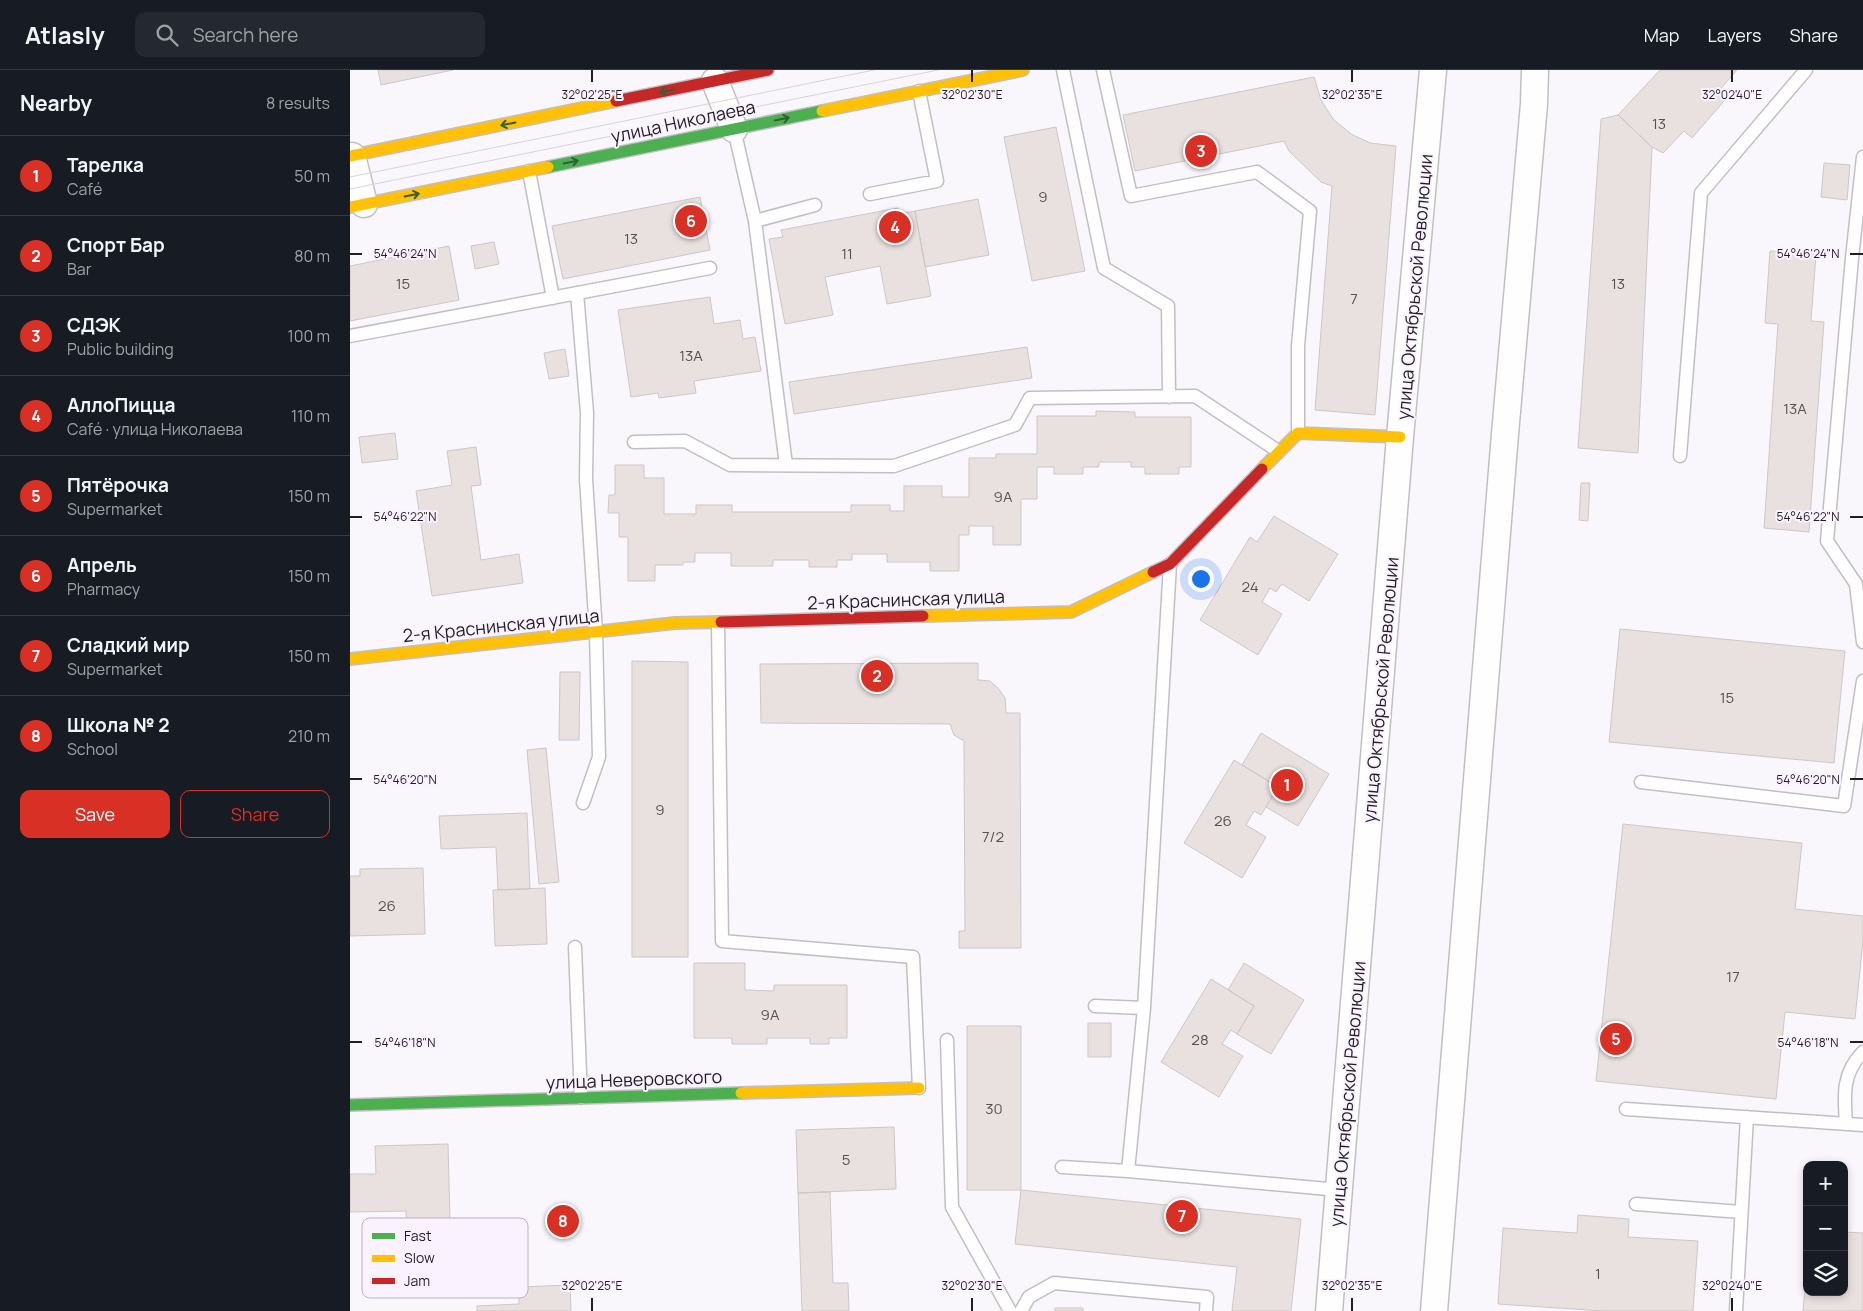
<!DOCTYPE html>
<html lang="en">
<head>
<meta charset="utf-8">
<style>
  :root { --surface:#171b24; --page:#242831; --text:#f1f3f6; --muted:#9ea1a6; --line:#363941; --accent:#d93025 }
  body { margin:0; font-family:Manrope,sans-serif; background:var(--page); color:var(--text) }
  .controls { position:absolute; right:15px; bottom:15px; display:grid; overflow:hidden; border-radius:10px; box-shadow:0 2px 8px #0003 }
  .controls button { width:45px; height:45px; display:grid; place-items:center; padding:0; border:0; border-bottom:1px solid var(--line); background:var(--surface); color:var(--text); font:25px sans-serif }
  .you { position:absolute; left:850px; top:508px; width:18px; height:18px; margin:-12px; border:4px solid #fff; border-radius:50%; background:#1a73e8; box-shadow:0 0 0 8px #1a73e833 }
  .badge { display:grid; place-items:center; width:32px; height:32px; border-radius:50%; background:var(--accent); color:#fff; font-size:16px; font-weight:700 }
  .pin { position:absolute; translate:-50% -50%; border:2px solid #fff; box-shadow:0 1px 5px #0006 }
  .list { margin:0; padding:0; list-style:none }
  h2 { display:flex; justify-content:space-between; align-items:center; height:65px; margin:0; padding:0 20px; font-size:21px }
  h2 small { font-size:16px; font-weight:400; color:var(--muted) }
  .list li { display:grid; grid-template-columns:32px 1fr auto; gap:15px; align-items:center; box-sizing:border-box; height:80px; padding:0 20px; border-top:1px solid var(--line) }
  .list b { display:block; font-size:19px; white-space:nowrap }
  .list p { margin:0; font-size:16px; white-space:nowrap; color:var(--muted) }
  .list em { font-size:16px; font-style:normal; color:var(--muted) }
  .actions { display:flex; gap:10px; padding:15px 20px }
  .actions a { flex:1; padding:11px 0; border:1px solid var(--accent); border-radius:10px; text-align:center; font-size:18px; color:var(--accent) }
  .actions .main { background:var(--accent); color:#fff }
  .icon { flex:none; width:28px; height:28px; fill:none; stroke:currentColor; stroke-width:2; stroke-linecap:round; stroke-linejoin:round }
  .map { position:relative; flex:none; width:1513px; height:1241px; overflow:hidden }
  header { display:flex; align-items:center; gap:30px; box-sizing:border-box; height:70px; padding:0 25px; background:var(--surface); border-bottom:1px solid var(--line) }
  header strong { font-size:24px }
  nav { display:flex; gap:28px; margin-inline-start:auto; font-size:18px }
  .search { width:350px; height:45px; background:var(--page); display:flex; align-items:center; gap:12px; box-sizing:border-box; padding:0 18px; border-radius:10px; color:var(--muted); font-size:19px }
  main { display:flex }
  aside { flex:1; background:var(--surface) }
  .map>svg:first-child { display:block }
  .building { fill:#e9e1e0; stroke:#ccc7c8 }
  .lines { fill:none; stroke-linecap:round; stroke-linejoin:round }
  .lane-casing { stroke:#c2bfc4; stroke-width:15 }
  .street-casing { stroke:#c2bfc4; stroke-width:29 }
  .fast-casing { stroke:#c2bfc4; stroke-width:14 }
  .slow-casing { stroke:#c2bfc4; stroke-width:14 }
  .jam-casing { stroke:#c2bfc4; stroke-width:14 }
  .lane { stroke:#fefeff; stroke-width:12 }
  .street { stroke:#fefeff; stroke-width:26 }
  .fast { stroke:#4caf50; stroke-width:11 }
  .slow { stroke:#ffc107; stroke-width:11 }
  .jam { stroke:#c62828; stroke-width:11 }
  .tram { stroke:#d6d5d7; stroke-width:1 }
  .oneway { stroke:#345f37 }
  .ticks { fill:none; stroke:#211e23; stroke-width:2 }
  .labels { text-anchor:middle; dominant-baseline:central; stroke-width:4; stroke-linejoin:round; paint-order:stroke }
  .number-label { font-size:15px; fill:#555154 }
  .street-label { font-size:18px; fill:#211e23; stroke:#faf3ff }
  .key { fill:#faf3ff; stroke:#b9b3bd; stroke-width:1 }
  .key-label { font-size:14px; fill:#211e23 }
  .ticks-label { font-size:12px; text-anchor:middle; fill:#211e23; stroke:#faf3ff; stroke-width:4; stroke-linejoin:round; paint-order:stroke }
</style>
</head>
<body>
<header>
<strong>Atlasly</strong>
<div class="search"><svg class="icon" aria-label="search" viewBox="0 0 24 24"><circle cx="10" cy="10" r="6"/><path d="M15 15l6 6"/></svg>Search here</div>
<nav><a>Map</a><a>Layers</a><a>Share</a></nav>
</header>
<main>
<aside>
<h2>Nearby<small>8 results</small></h2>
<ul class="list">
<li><span class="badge">1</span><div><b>Тарелка</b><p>Café</p></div><em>50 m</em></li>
<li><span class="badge">2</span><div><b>Спорт Бар</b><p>Bar</p></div><em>80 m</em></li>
<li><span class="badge">3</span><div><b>СДЭК</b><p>Public building</p></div><em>100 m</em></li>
<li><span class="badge">4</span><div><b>АллоПицца</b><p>Café · улица Николаева</p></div><em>110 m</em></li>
<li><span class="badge">5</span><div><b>Пятёрочка</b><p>Supermarket</p></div><em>150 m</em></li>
<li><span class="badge">6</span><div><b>Апрель</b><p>Pharmacy</p></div><em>150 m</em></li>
<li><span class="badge">7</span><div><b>Сладкий мир</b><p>Supermarket</p></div><em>150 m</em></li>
<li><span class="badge">8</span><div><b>Школа № 2</b><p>School</p></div><em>210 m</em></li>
</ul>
<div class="actions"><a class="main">Save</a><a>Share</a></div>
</aside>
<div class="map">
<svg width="1513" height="1241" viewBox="0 0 1513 1241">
  <rect width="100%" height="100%" fill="#f9f6fc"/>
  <!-- building -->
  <path class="building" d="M28 0H103L31 15Z
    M1310 0H1387L1367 23 1375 30 1342 68 1334 61 1313 83 1302 77 1268 45Z
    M964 7 971 30 983 49 1001 64 1020 73 1046 76 1025 345 965 340 982 116 971 112 939 81 934 71 785 101 773 45Z
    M1268 45 1302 77 1288 383 1228 378 1251 49Z
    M706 57 735 201 682 211 654 67Z
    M1474 93 1500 95 1497 130 1471 127Z
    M350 127 360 180 213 209 202 156Z
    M628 129 639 185 575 197 565 141Z
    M548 138 549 144 565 141 581 226 537 234 530 196 475 207 483 245 435 254 419 169 433 167 431 160Z
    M144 172 149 194 125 199 121 176Z
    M99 176 109 230 0 251V196Z
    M1420 181 1466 184 1461 251 1474 252 1459 462 1414 458 1428 254 1415 253Z
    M360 227 364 254 390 250 393 269 405 267 411 301 344 311 346 323 309 328 308 323 281 327 268 240Z
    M677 277 682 308 444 344 439 312Z
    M215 279 219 306 199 309 194 283Z
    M746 341 785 342V347H841V397H829V404H795V397H781V392H749V397H733V404H704V397H687V429H671V475H643V456H619V465H609V501H580V492H537V484H502V490H487V497H459V490H423V496H381V483H345V492H333V495H305V511H278V467H269V443H258L259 425H265V395H294V408H314V444H346V435H382V442H501V435H540V441H554V416H592V427H619V388H646V384H687V346H746Z
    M45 363 48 389 12 393 9 367Z
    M126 377 131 415 121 416 131 490 169 484 173 513 82 526 66 421 102 415 97 381Z
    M1231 413H1240L1238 451 1229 450Z
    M924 446 988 484 959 531 932 514 926 522 920 518 912 532 932 544 908 585 850 550 900 467 907 472Z
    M1270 559 1495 581 1484 693 1259 672Z
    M282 591 338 592V887H282Z
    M628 593V610L640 611 648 618 655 628 656 643H670L671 878H609V861H615L614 671 604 665 600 654 411 653 410 594Z
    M210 602H230L229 670H209Z
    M911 663 979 704 948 756 916 737 928 717 892 695Z
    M196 678 209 812 189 814 177 680Z
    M884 690 928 717 911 745 904 741 896 755 916 767 892 808 834 773Z
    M177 743 180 819 148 820 146 777 91 779 89 746Z
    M1273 754 1452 773 1445 839 1513 846V870L1505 949 1435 942 1426 1029 1246 1011Z
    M73 798 75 864 0 866V806H10V799Z
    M195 818 197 874 145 876 143 820Z
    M344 893H395V920L424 921V915H497V968H479V974H460V968H417V974H382V968H344Z
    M894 893 954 930 921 984 887 964 904 936 878 920Z
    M861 909 904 936 887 964 881 960 872 974 893 986 869 1027 811 992Z
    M738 953H761V987H738Z
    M617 956H671V1120H617Z
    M544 1057 546 1119 448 1123 446 1060Z
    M98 1074 102 1226 32 1227 31 1186H57L56 1141 0 1142V1104H26L25 1076Z
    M671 1120 951 1149 941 1241H882L887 1197 665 1174Z
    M480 1122 483 1213H498L499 1241H452L448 1123Z
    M1228 1145 1279 1149 1278 1167 1348 1171 1343 1241H1253L1148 1234 1153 1158 1227 1163Z
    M1494 1162 1513 1163V1241H1453L1457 1197V1222H1494Z
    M220 1215 221 1241H127V1236L169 1234V1217Z
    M705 1238H733V1241H705Z"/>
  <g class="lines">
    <!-- lane casing -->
    <g class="lane-casing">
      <path id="lane" d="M713 0 754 198 818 236 819 327
        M753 0 781 126 907 102 960 141 948 276V363
        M384 59 405 151 436 395
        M1513 87 1502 188 1477 471 1506 514 1513 572
        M179 101 203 228
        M520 124 587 111 569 21
        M405 151 465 135
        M227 223 237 343 236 409 246 562 249 687 233 733
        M0 266 360 198
        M284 372 335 371 380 395 544 396 665 355 680 328 845 326 928 381
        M1330 386 1351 123 1456 0
        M368 553 372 871 563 887 569 1018
        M1291 712 1494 736 1513 611
        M225 877 231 1028
        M745 936 794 938
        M597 970 602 1137 660 1241
        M1276 1039 1513 1055
        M1496 1053C1494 1025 1492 1003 1513 982
        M712 1097 778 1101 989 1120
        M778 1101 794 938 820 494
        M1286 1134 1391 1142
        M671 1241 679 1227 704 1213 857 1227 856 1241
        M1386 1241 1397 1047"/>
    </g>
    <!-- street casing -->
    <g class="street-casing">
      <path id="street" d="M365 11 384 59
        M2 86 14 134
        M979 1241 1050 367 1083 0
        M1084 1241 1155 364 1184 34 1185 0"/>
    </g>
    <!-- fast casing -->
    <g class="fast-casing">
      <path id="fast" d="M198 97 472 41
        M0 1035 391 1023"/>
    </g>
    <!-- slow casing -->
    <g class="slow-casing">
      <path id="slow" d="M472 41 673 0
        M0 86 266 31
        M0 137 198 97
        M912 399 948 363 1050 367
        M573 546 721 542 803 502
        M0 589 325 553 371 552
        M391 1023 569 1018"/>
    </g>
    <!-- jam casing -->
    <g class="jam-casing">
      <path id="jam" d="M266 31 418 0
        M803 502 820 494 912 399
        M371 552 573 546"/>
    </g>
    <!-- lane -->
    <use href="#lane" class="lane"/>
    <!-- street -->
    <use href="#street" class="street"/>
    <!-- fast -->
    <use href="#fast" class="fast"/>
    <!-- slow -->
    <use href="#slow" class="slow"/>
    <!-- jam -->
    <use href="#jam" class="jam"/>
    <!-- tram -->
    <path class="tram" d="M0 107 524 0
      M0 119 588 0"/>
  </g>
  <!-- one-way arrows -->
  <defs><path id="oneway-shaft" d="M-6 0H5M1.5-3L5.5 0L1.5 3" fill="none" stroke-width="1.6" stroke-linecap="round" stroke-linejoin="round" transform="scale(1.25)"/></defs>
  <g class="oneway">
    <use href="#oneway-shaft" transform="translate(317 21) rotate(168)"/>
    <use href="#oneway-shaft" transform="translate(432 49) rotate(-11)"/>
    <use href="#oneway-shaft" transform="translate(158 54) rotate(168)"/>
    <use href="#oneway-shaft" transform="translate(221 92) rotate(-12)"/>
    <use href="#oneway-shaft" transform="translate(62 125) rotate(-12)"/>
  </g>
  <!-- ticks -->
  <path class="ticks" d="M242 0V12M622 0V12M1002 0V12M1382 0V12M0 184H12M1500 184H1513M0 447H12M1500 447H1513M0 709H12M1500 709H1513M0 972H12M1500 972H1513M242 1228V1241M622 1228V1241M1002 1228V1241M1382 1228V1241"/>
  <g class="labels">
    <!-- number labels -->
    <g class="number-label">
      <text x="1309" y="53">13</text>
      <text x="693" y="126">9</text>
      <text x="281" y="168">13</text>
      <text x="497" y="183">11</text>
      <text x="53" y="213">15</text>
      <text x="1268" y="213">13</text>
      <text x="1004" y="228">7</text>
      <text x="341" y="285">13А</text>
      <text x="1445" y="338">13А</text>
      <text x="653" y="426">9А</text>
      <text x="900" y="516">24</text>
      <text x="1377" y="627">15</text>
      <text x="310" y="739">9</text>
      <text x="873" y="750">26</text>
      <text x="643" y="766">7/2</text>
      <text x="37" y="835">26</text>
      <text x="1383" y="906">17</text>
      <text x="420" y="944">9А</text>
      <text x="850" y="969">28</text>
      <text x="644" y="1038">30</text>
      <text x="496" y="1089">5</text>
      <text x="1248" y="1203">1</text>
    </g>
    <!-- street labels -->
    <g class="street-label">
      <text transform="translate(333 51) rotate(-12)">улица Николаева</text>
      <text transform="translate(1064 217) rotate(-85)">улица Октябрьской Революции</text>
      <text transform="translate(556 529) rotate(-2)">2-я Краснинская улица</text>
      <text transform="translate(151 555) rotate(-6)">2-я Краснинская улица</text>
      <text transform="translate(1030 620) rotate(-85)">улица Октябрьской Революции</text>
      <text transform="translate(284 1009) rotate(-2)">улица Неверовского</text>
      <text transform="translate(997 1024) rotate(-85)">улица Октябрьской Революции</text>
    </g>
  </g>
  <!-- legend -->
  <rect x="12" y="1148" width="166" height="80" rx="8" class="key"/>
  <rect x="22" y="1163" width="23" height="6" fill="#4caf50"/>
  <rect x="22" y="1185" width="23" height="7" fill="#ffc107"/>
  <rect x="22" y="1208" width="23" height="6" fill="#c62828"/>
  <g class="key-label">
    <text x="54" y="1171">Fast</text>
    <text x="54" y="1193">Slow</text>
    <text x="54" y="1216">Jam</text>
  </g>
  <g class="ticks-label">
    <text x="242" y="29">32°02'25"E</text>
    <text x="622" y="29">32°02'30"E</text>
    <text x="1002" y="29">32°02'35"E</text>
    <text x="1382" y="29">32°02'40"E</text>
    <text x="55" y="188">54°46'24"N</text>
    <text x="1458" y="188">54°46'24"N</text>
    <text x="55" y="451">54°46'22"N</text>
    <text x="1458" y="451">54°46'22"N</text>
    <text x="55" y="714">54°46'20"N</text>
    <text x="1458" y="714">54°46'20"N</text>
    <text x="55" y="977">54°46'18"N</text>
    <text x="1458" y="977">54°46'18"N</text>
    <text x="242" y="1220">32°02'25"E</text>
    <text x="622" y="1220">32°02'30"E</text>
    <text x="1002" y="1220">32°02'35"E</text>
    <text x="1382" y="1220">32°02'40"E</text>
  </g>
</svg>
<div class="controls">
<button>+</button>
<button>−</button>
<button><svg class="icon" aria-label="layers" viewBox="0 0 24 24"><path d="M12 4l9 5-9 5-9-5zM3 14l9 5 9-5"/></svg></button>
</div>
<div class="you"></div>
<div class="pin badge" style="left:937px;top:715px">1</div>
<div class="pin badge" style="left:527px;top:606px">2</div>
<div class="pin badge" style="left:851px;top:81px">3</div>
<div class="pin badge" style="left:545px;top:157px">4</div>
<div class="pin badge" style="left:1266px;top:969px">5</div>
<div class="pin badge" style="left:341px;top:151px">6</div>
<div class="pin badge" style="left:832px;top:1146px">7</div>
<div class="pin badge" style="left:213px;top:1151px">8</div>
</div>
</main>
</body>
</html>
